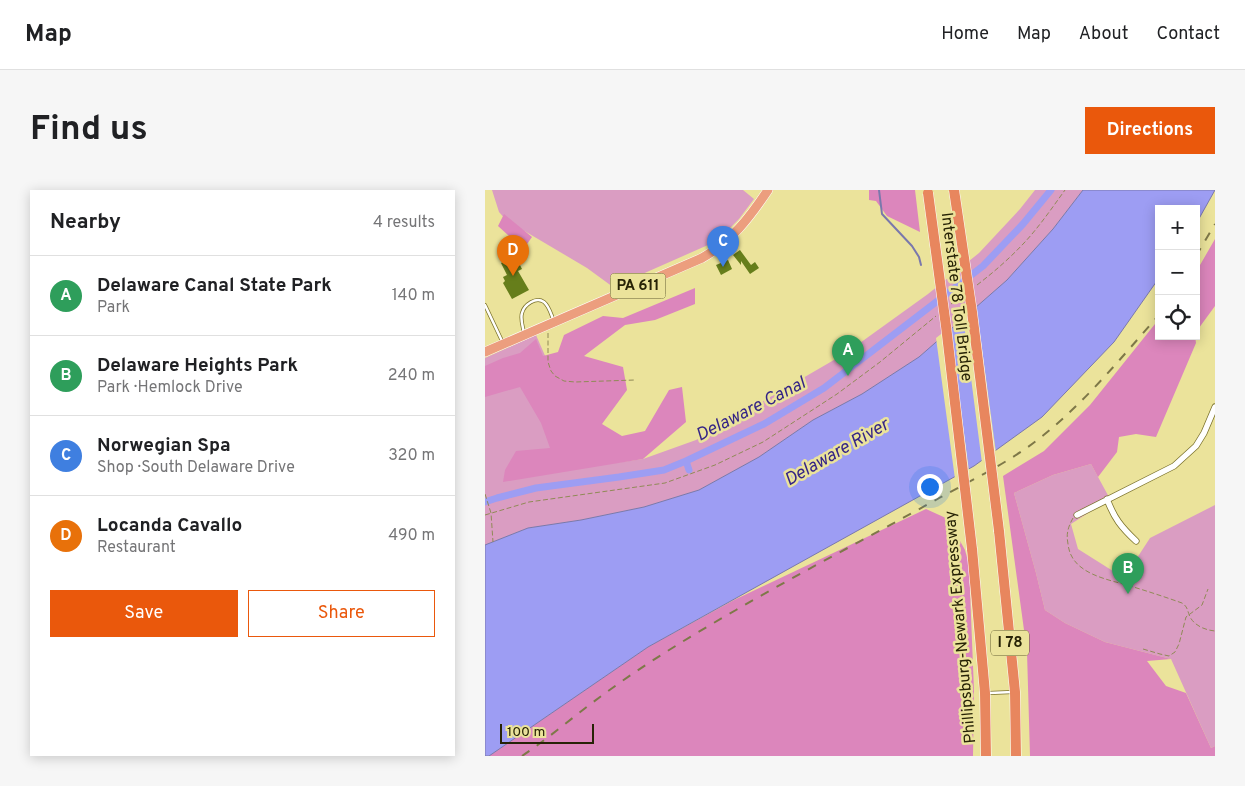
<!DOCTYPE html>
<html lang="en">
<head>
<meta charset="utf-8">
<style>
  :root { --surface:#fff; --page:#f6f6f6; --text:#202124; --muted:#757577; --line:#e0e0e0; --accent:#ea580c }
  body { margin:0; font-family:Overpass,sans-serif; background:var(--page); color:var(--text) }
  .controls { position:absolute; right:15px; top:15px; display:grid; overflow:hidden; border-radius:0px; box-shadow:0 2px 12px #0003 }
  .controls button { width:45px; height:45px; display:grid; place-items:center; padding:0; border:0; border-bottom:1px solid var(--line); background:var(--surface); color:var(--text); font:25px sans-serif }
  .scale { position:absolute; left:15px; bottom:12px; width:94px; box-sizing:border-box; padding-left:5px; border:2px solid #272306; border-top:0; font-size:14px; line-height:18px; white-space:nowrap; color:#272306; -webkit-text-stroke:4px #ebe39b; paint-order:stroke }
  .you { position:absolute; left:444px; top:296px; width:18px; height:18px; margin:-12px; border:4px solid #fff; border-radius:50%; background:#1a73e8; box-shadow:0 0 0 8px #1a73e833 }
  .badge { display:grid; place-items:center; width:32px; height:32px; border-radius:50%; background:var(--accent); color:#fff; font-size:16px; font-weight:700 }
  .pin { position:absolute; translate:-50% -41px; filter:drop-shadow(0 1px 2px #0008) }
  .pin::after { content:''; position:absolute; top:26px; width:18px; height:15px; background:inherit; clip-path:polygon(0 0,100% 0,50% 100%) }
  .list { margin:0; padding:0; list-style:none }
  h2 { display:flex; justify-content:space-between; align-items:center; height:65px; margin:0; padding:0 20px; font-size:21px }
  h2 small { font-size:16px; font-weight:400; color:var(--muted) }
  .list li { display:grid; grid-template-columns:32px 1fr auto; gap:15px; align-items:center; box-sizing:border-box; height:80px; padding:0 20px; border-top:1px solid var(--line) }
  .list b { display:block; font-size:19px; white-space:nowrap }
  .list p { margin:0; font-size:16px; white-space:nowrap; color:var(--muted) }
  .list em { font-size:16px; font-style:normal; color:var(--muted) }
  .actions { display:flex; gap:10px; padding:15px 20px }
  .actions a { flex:1; padding:11px 0; border:1px solid var(--accent); border-radius:0px; text-align:center; font-size:18px; color:var(--accent) }
  .actions .main { background:var(--accent); color:#fff }
  .icon { flex:none; width:28px; height:28px; fill:none; stroke:currentColor; stroke-width:2; stroke-linecap:round; stroke-linejoin:round }
  .map { position:relative; flex:none; width:730px; height:566px; overflow:hidden; border-radius:0px }
  header { display:flex; align-items:center; gap:30px; box-sizing:border-box; height:70px; padding:0 25px; background:var(--surface); border-bottom:1px solid var(--line) }
  header strong { font-size:24px }
  nav { display:flex; gap:28px; margin-inline-start:auto; font-size:18px }
  .intro { display:flex; align-items:center; justify-content:space-between; box-sizing:border-box; height:120px; padding:0 30px }
  h1 { margin:0; font-size:35px }
  .button { padding:12px 22px; border-radius:0px; background:var(--accent); color:#fff; font-size:18px; font-weight:700 }
  main { display:flex; gap:30px; padding:0 30px }
  aside { flex:1; background:var(--surface); border-radius:0px; box-shadow:0 2px 12px #0003 }
  .map>svg:first-child { display:block }
  .green { fill:#da9dc2 }
  .forest { fill:#dc86bc }
  .water { fill:#9d9df3; stroke:#7a78ac }
  .pier { fill:#ebe39b }
  .lines { fill:none; stroke-linecap:round; stroke-linejoin:round }
  .stream { stroke:#7a78ac; stroke-width:2 }
  .canal { stroke:#9d9df3; stroke-width:7 }
  .building { fill:#667e1b }
  .service-casing { stroke:#7a712b; stroke-width:4 }
  .minor-casing { stroke:#7a712b; stroke-width:7 }
  .trunk-casing { stroke:#fff; stroke-width:10 }
  .motorway-casing { stroke:#fff; stroke-width:11 }
  .path { stroke:#908a56; stroke-width:1; stroke-dasharray:5 2.5; stroke-linecap:butt }
  .service { stroke:#fff; stroke-width:2.5 }
  .minor { stroke:#fff; stroke-width:5.5 }
  .trunk { stroke:#ec9e7e; stroke-width:9 }
  .motorway { stroke:#e8865e; stroke-width:10 }
  .rail { stroke:#7e7848; stroke-width:2; stroke-dasharray:9 9; stroke-linecap:butt }
  .motorway-bridge-casing { stroke:#fff; stroke-width:11; stroke-linecap:butt }
  .motorway-bridge { stroke:#e8865e; stroke-width:10 }
  .labels { text-anchor:middle; dominant-baseline:central; stroke-width:5; stroke-linejoin:round; paint-order:stroke }
  .shield { fill:#ebe39b; stroke:#625d33; stroke-width:1 }
  .shield-label { font-size:15px; font-weight:bold; fill:#272306 }
  .street-label { font-size:16px; fill:#272306; stroke:#ebe39b }
  .water-label { font-size:18px; font-style:italic; fill:#342486; stroke:#ebe39b }
</style>
</head>
<body>
<header>
<strong>Map</strong>
<nav><a>Home</a><a>Map</a><a>About</a><a>Contact</a></nav>
</header>
<div class="intro"><h1>Find us</h1><a class="button">Directions</a></div>
<main>
<aside>
<h2>Nearby<small>4 results</small></h2>
<ul class="list">
<li><span class="badge" style="background:#2e9e5b">A</span><div><b>Delaware Canal State Park</b><p>Park</p></div><em>140 m</em></li>
<li><span class="badge" style="background:#2e9e5b">B</span><div><b>Delaware Heights Park</b><p>Park · Hemlock Drive</p></div><em>240 m</em></li>
<li><span class="badge" style="background:#3f7fe0">C</span><div><b>Norwegian Spa</b><p>Shop · South Delaware Drive</p></div><em>320 m</em></li>
<li><span class="badge" style="background:#e8710a">D</span><div><b>Locanda Cavallo</b><p>Restaurant</p></div><em>490 m</em></li>
</ul>
<div class="actions"><a class="main">Save</a><a>Share</a></div>
</aside>
<div class="map">
<svg width="730" height="566" viewBox="0 0 730 566">
  <rect width="100%" height="100%" fill="#ebe39b"/>
  <!-- green -->
  <path class="green" d="M7 0H258L269 9 254 29 241 42 223 55 128 97 102 78 21 30 14 22Z
    M550 0H598L568 39 522 90 434 167 377 204 328 230 274 267 214 300 159 317 96 330 43 338 0 355V168L51 145 108 276 158 269 211 250 361 163 443 104 494 63 535 19Z
    M606 274 625 309 586 334 593 359 639 388 665 348 730 315V556L726 558 686 469 620 452 580 433 560 420 551 383 529 303 568 285Z"/>
  <!-- forest -->
  <path class="forest" d="M384 0H430L435 42 402 26 391 11 384 10Z
    M19 24 47 47 40 57 24 46 13 36Z
    M730 49V116L711 142V82Z
    M210 98V114L170 130 140 135 99 166 138 177 142 200 117 234 137 246 160 241 184 200 197 197 201 232 158 269 18 292 20 280 31 261 65 258 56 233 35 197 0 207V176L18 168 35 163 51 149 58 166 73 162 79 145 118 126 138 128Z
    M674 129V146H710L711 153 671 247 651 244 634 247 632 262 613 287 606 274 568 285 529 303 551 383 560 420 580 433 620 452 686 469 662 471 681 496 701 503 726 558 730 556V566H545L542 462 518 286 559 261 605 215Z
    M441 319 463 329 480 360 484 375 489 501 488 566H4L163 457 249 410Z"/>
  <!-- water -->
  <path class="water" d="M598 0H730L711 34V19H674V88L629 152 557 227 489 276 163 457 4 566H0V355L43 338 96 330 159 317 214 300 274 267 328 230 377 204 434 167 522 90 568 39Z"/>
  <!-- pier -->
  <path class="pier" d="M491 114 511 263 497 273 478 126Z
    M465 137 484 281 470 289 451 148Z"/>
  <g class="lines">
    <!-- stream -->
    <path class="stream" d="M394 0 397 24 427 56 434 67 436 75"/>
    <!-- canal -->
    <path class="canal" d="M201 271 204 280
      M0 312 12 308 51 298 134 287 179 280 201 271 279 234 339 198 498 76 538 34 566 0"/>
  </g>
  <!-- building -->
  <path class="building" d="M255 60 266 75 270 72 274 78 265 84 256 71V75L248 65Z
    M30 65 37 79 33 81 44 100 27 109 18 93 20 91 18 87 22 85 16 73Z
    M243 70 247 79 236 85 231 75Z"/>
  <g class="lines">
    <!-- service casing -->
    <g class="service-casing">
      <path id="service" d="M0 115 18 153
        M39 143C38 137 35 129 37 123 39 115 51 106 59 112 64 116 66 124 68 129
        M504 503 528 502"/>
    </g>
    <!-- minor casing -->
    <g class="minor-casing">
      <path id="minor" d="M622 309C629 328 636 337 651 351
        M592 325 689 276 711 256 719 243 730 217"/>
    </g>
    <!-- trunk casing -->
    <g class="trunk-casing">
      <path id="trunk" d="M0 162 217 68C246 52 265 27 283 0"/>
    </g>
    <!-- motorway casing -->
    <g class="motorway-casing">
      <path id="motorway" d="M514 341 530 502 531 566
        M487 359 500 503 501 566"/>
    </g>
    <!-- path -->
    <path class="path" d="M492 95C509 82 525 68 539 53 554 37 567 18 580 0
      M466 114 477 106
      M63 143V172L66 181 70 186 79 191 90 192 150 190
      M0 304 6 323 8 352
      M0 325 44 312 180 293 230 275 278 252 352 204 395 172 451 126
      M588 328C583 337 581 344 583 354 586 384 622 389 645 396 662 401 680 407 697 413 703 417 702 420 705 427 710 436 720 440 730 441
      M658 459 675 464 684 466 690 462 694 454 701 427 717 415 723 399"/>
    <!-- service -->
    <use href="#service" class="service"/>
    <!-- minor -->
    <use href="#minor" class="minor"/>
    <!-- trunk -->
    <use href="#trunk" class="trunk"/>
    <!-- motorway -->
    <use href="#motorway" class="motorway"/>
    <!-- rail -->
    <path class="rail" d="M711 66 730 34
      M37 566C64 548 89 526 115 507 158 475 204 447 251 420 318 381 388 345 456 307 487 290 524 272 551 251 598 215 635 169 674 125"/>
    <!-- motorway-bridge casing -->
    <g class="motorway-bridge-casing">
      <path id="motorway-bridge" d="M469 0 487 122 514 341
        M443 3 461 136 487 359"/>
    </g>
    <!-- motorway-bridge -->
    <use href="#motorway-bridge" class="motorway-bridge"/>
  </g>
  <g class="labels">
    <!-- shield labels -->
    <g class="shield">
      <rect x="125.5" y="83.5" width="55" height="25" rx="4"/>
      <rect x="506" y="440.5" width="38" height="25" rx="4"/>
    </g>
    <g class="shield-label">
      <text x="153" y="96">PA 611</text>
      <text x="525" y="453">I 78</text>
    </g>
    <!-- street labels -->
    <g class="street-label">
      <text transform="translate(471 107) rotate(83)">Interstate 78 Toll Bridge</text>
      <text transform="translate(476 437) rotate(-95)">Phillipsburg-Newark Expressway</text>
    </g>
    <!-- water labels -->
    <g class="water-label">
      <text transform="translate(266 220) rotate(-27)">Delaware Canal</text>
      <text transform="translate(352 263) rotate(-30)">Delaware River</text>
    </g>
  </g>
</svg>
<div class="controls">
<button>+</button>
<button>−</button>
<button><svg class="icon" aria-label="locate" viewBox="0 0 24 24"><circle cx="12" cy="12" r="6"/><path d="M12 2v4M12 18v4M2 12h4M18 12h4"/></svg></button>
</div>
<div class="scale">100 m</div>
<div class="you"></div>
<div class="pin badge" style="left:363px;top:186px;background:#2e9e5b">A</div>
<div class="pin badge" style="left:643px;top:404px;background:#2e9e5b">B</div>
<div class="pin badge" style="left:238px;top:77px;background:#3f7fe0">C</div>
<div class="pin badge" style="left:28px;top:86px;background:#e8710a">D</div>
</div>
</main>
</body>
</html>
